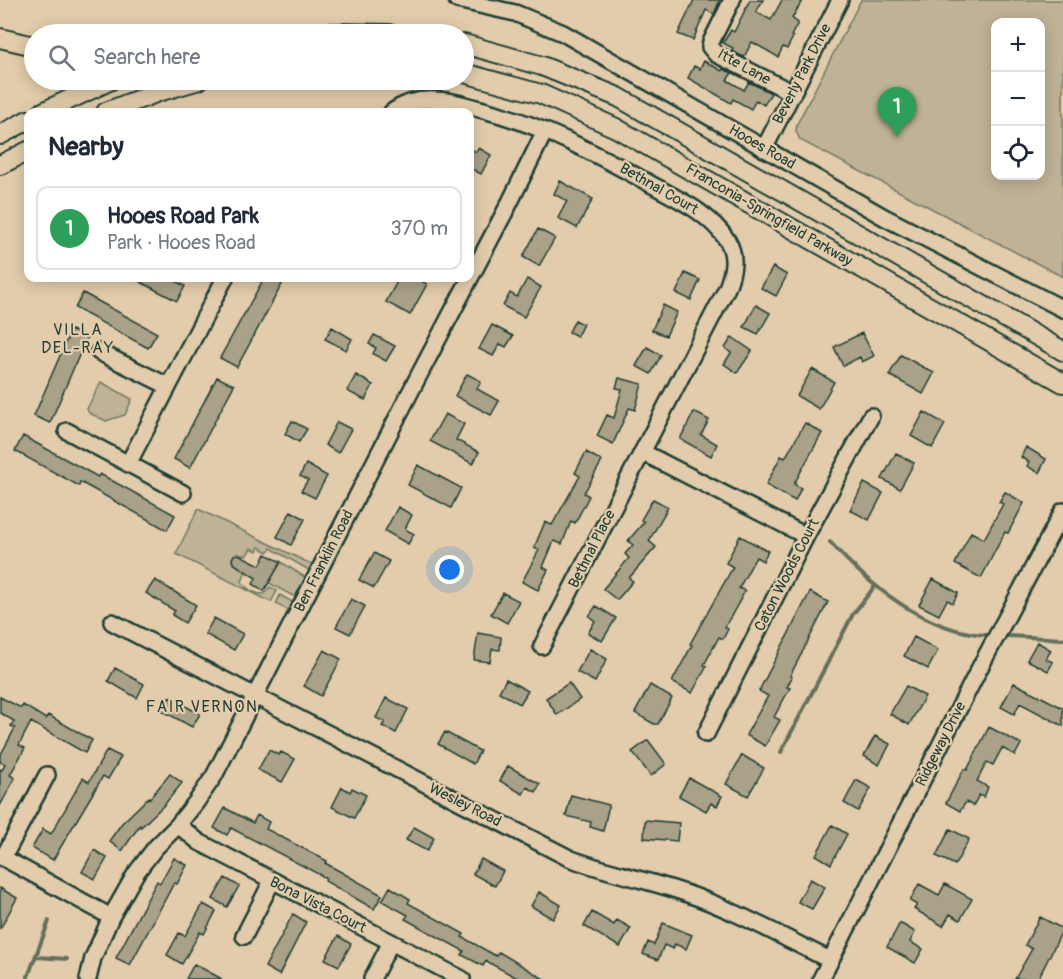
<!DOCTYPE html>
<html lang="en">
<head>
<meta charset="utf-8">
<style>
  :root { --surface:#fff; --page:#f2f2f3; --text:#1f2937; --muted:#747a83; --line:#e0e1e3; --accent:#d1495b }
  body { margin:0; font-family:Pangolin,sans-serif; background:var(--page); color:var(--text) }
  .controls { position:absolute; right:18px; top:18px; display:grid; overflow:hidden; border-radius:12px; box-shadow:0 3px 15px #0003 }
  .controls button { width:54px; height:54px; display:grid; place-items:center; padding:0; border:0; border-bottom:2px solid var(--line); background:var(--surface); color:var(--text); font:30px sans-serif }
  .you { position:absolute; left:450px; top:570px; width:21px; height:21px; margin:-15px; border:4px solid #fff; border-radius:50%; background:#1a73e8; box-shadow:0 0 0 9px #1a73e833 }
  .badge { display:grid; place-items:center; width:39px; height:39px; border-radius:50%; background:var(--accent); color:#fff; font-size:20px; font-weight:700 }
  .pin { position:absolute; translate:-50% -50px; filter:drop-shadow(0 2px 3px #0008) }
  .pin::after { content:''; position:absolute; top:32px; width:21px; height:18px; background:inherit; clip-path:polygon(0 0,100% 0,50% 100%) }
  .list { margin:0; padding:0; list-style:none }
  h2 { display:flex; justify-content:space-between; align-items:center; height:78px; margin:0; padding:0 24px; font-size:26px }
  h2 small { font-size:20px; font-weight:400; color:var(--muted) }
  .list li { display:grid; grid-template-columns:39px 1fr auto; gap:18px; align-items:center; box-sizing:border-box; height:84px; margin:0 12px 12px; padding:0 12px; border:2px solid var(--line); border-radius:12px }
  .list b { display:block; font-size:22px; white-space:nowrap }
  .list p { margin:0; font-size:20px; white-space:nowrap; color:var(--muted) }
  .list em { font-size:20px; font-style:normal; color:var(--muted) }
  .icon { flex:none; width:33px; height:33px; fill:none; stroke:currentColor; stroke-width:2; stroke-linecap:round; stroke-linejoin:round }
  .map { position:relative; flex:none; width:1063px; height:979px; overflow:hidden }
  .search { position:absolute; background:var(--surface); box-shadow:0 3px 15px #0003; left:24px; top:24px; width:450px; height:66px; display:flex; align-items:center; gap:15px; box-sizing:border-box; padding:0 21px; border-radius:33px; color:var(--muted); font-size:22px }
  .panel { position:absolute; background:var(--surface); box-shadow:0 3px 15px #0003; left:24px; top:108px; width:450px; height:174px; border-radius:12px }
  .map>svg:first-child { display:block }
  .green { fill:#bfb296; stroke:#6f7865; stroke-width:1.5; fill-rule:evenodd }
  .lines { fill:none; stroke-linecap:round; stroke-linejoin:round }
  .stream { stroke:#636f5d; stroke-width:4 }
  .building { fill:#a9a188; stroke:#1f3d34; stroke-width:1.5 }
  .minor-casing { stroke:#1f3d34; stroke-width:20 }
  .major-casing { stroke:#1f3d34; stroke-width:22 }
  .minor { stroke:#e2ccab; stroke-width:15 }
  .major { stroke:#e2ccab; stroke-width:18 }
  .labels { text-anchor:middle; dominant-baseline:central; stroke-width:4.5; stroke-linejoin:round; paint-order:stroke }
  .street-label { font-size:15px; fill:#1f3d34; stroke:#e2ccab }
  .neighbourhood-label { font-size:16px; letter-spacing:1.5px; fill:#1f3d34; stroke:#e2ccab }
</style>
</head>
<body>
<div class="map">
<svg width="1063" height="979" viewBox="0 0 1063 979">
  <rect width="100%" height="100%" fill="#e2ccab"/>
  <filter id="ink" filterUnits="userSpaceOnUse"><feTurbulence type="fractalNoise" baseFrequency=".0167" numOctaves="2"/><feDisplacementMap in="SourceGraphic" scale="12" xChannelSelector="R" yChannelSelector="G"/><feConvolveMatrix kernelMatrix="1 2 1 2 8 2 1 2 1" color-interpolation-filters="sRGB"/></filter>
  <g filter="url(#ink)">
    <!-- green -->
    <path class="green" d="M861 0H1063V277L800 140 796 131 797 124ZM996 22H1040V176H996Z
      M101 382 132 399 125 415 106 421 89 413 87 409Z
      M198 509 315 566 312 570 307 569 271 548 268 552 259 547 257 551 251 548 247 555H234L232 559 233 563 247 567 242 582C247 590 254 594 264 594L270 587 277 591 271 602 176 554Z
      M281 562 308 579 299 596H293L269 583Z
      M280 595 292 602 294 606 291 612 276 604Z"/>
    <g class="lines">
      <!-- stream -->
      <path class="stream" d="M830 542C869 586 927 632 987 635
        M1008 636 1063 639
        M781 752 853 614 875 586
        M36 957 67 959
        M27 979 49 921"/>
    </g>
    <!-- building -->
    <path class="building" d="M694 0H720L714 14 706 10 693 40 678 34Z
      M750 0H763L756 12 771 20 782 0H803L792 18 798 23 791 36 793 37 787 49 783 47 778 57 752 42 744 57 731 51 733 48 723 43 731 30 734 32Z
      M704 61 722 71 723 69 732 73 727 80 744 90 749 82 771 93 764 105 756 100 751 109 733 99 731 103 688 78 694 66 700 69Z
      M470 148 476 152 479 148 491 155 481 174 470 168Z
      M560 181 593 199 577 228 558 218 567 201 554 194Z
      M538 229 555 238 539 266 523 257Z
      M773 267 787 275 776 296 761 288Z
      M685 273 700 280 691 300 676 293Z
      M133 278H170L185 286 177 301Z
      M264 278H270L282 284 237 367 220 358Z
      M399 278H415L427 284 410 315 386 302Z
      M527 279 541 287 524 317 503 306 510 293 517 297Z
      M83 293 157 333 148 348 75 308Z
      M663 305 677 312 666 336 652 330Z
      M756 305 770 313 758 334 744 327Z
      M575 320 583 324 577 336 569 332Z
      M492 325 513 336 506 347 500 344 493 356 479 349Z
      M332 327 352 339 346 350 325 339Z
      M71 330 87 337 50 423 34 416Z
      M862 333 874 356 862 362 860 357 843 366 834 347Z
      M374 335 395 346 386 361 373 354 376 348 369 344Z
      M732 337 752 351 737 373 724 364 731 353 725 348Z
      M647 347 661 355 651 374 636 366Z
      M901 355 934 373 923 394 889 375Z
      M812 369 834 382 819 409 797 396Z
      M467 374 481 381 477 389 499 401 491 415 455 396Z
      M356 375 373 385 365 400 347 391Z
      M217 377 234 385 190 468 174 459Z
      M619 378 642 384 635 410 629 408 613 444 597 436 607 415 614 418 622 389 616 388Z
      M694 412 709 420 701 435 717 444 711 456 680 439Z
      M924 412 945 424 932 448 911 436Z
      M445 414 464 424 456 440 479 452 473 464 430 441Z
      M292 421 307 429 299 442 285 434Z
      M337 422 351 429 338 453 325 445Z
      M805 423 822 433 794 484 801 488 795 501 766 485 781 456 785 458Z
      M23 436 98 477 100 474 175 515 167 530 80 482 79 486 15 451Z
      M1026 447 1046 459 1039 473 1027 466 1029 462 1021 457Z
      M586 452 602 461 584 493 589 496 575 523 571 521 562 544 554 541 543 567 548 570 538 590 522 582 539 550 534 548 545 522 552 525 580 476 575 473Z
      M896 453 914 463 900 489 882 479Z
      M306 464 327 476 315 498 301 491 308 480 300 476Z
      M418 465 461 488 451 508 408 485Z
      M864 483 883 493 869 520 850 510Z
      M1005 492 1024 503 1008 533 1005 532 981 578 955 564 971 532 984 539 1003 504 999 502Z
      M653 499 668 507 649 541 656 547 629 578 633 581 617 600 603 589 629 558 625 554 633 545 628 541 644 522 641 520Z
      M398 507 412 515 405 529 414 534 408 544 385 531Z
      M291 511 305 519 291 545 277 537Z
      M740 536 768 551 763 561 756 557 739 588 745 591 725 627 728 629 723 639 719 637 704 665 707 666 692 693 672 682 692 645 690 644 733 567 726 563Z
      M374 553 389 561 374 588 359 580Z
      M238 554 260 565 266 554 281 562 264 591 253 584 256 578 233 563 232 559 234 555Z
      M933 579 958 593 953 603 947 600 939 615 919 605Z
      M155 580 196 605 185 623 172 615 175 611 146 593Z
      M810 592 828 602 790 676 792 677 787 687 790 688 774 717 780 720 765 746 746 735 768 696 759 691Z
      M503 593 519 601 507 623 491 614Z
      M351 599 365 606 350 634 336 627Z
      M596 606 616 618 602 641 588 633 595 621 589 616Z
      M214 618 243 634 234 650 205 634Z
      M478 633 501 637 500 650 492 649 490 662 474 660Z
      M914 637 938 650 928 669 904 656Z
      M1037 642 1051 650 1046 659 1053 662 1048 671 1027 660Z
      M590 649 607 659 595 682 577 672Z
      M324 650 341 659 321 696 304 686Z
      M115 668 144 684 137 698 108 681Z
      M506 679 528 691 520 704 499 692Z
      M569 683 580 699 557 715 546 698Z
      M1014 683 1063 708V726L1020 703 1014 714 1001 707Z
      M650 685 672 698 658 724H654L635 713Z
      M906 686 925 696 909 725 890 714Z
      M0 697 21 708 23 705 46 719 48 715 92 740 85 753 31 722 19 745 25 748 10 775 15 778 0 806V769L2 770 5 764 0 762V756L15 728 11 726 14 721 0 713Z
      M169 697 200 714 192 727 161 710Z
      M386 698 408 709 396 733 382 726 385 722 376 718Z
      M989 727 1021 744 1015 755 1002 748 993 765 987 762 977 781 988 787 984 797 979 795 973 806 966 802 960 811 946 803 964 769 967 770Z
      M445 732 480 751 473 764 438 744Z
      M875 736 890 744 879 765 864 756Z
      M648 740 666 764 651 776 632 752Z
      M107 750 121 757 108 779 103 776 53 860 32 848 43 829 51 834 83 778 89 782Z
      M269 750 279 755 281 752 295 759 282 782 258 770Z
      M742 755 764 768 748 796 726 784Z
      M508 766 540 784 536 792 527 787 523 794 500 781Z
      M170 774 182 783 164 805 141 827 140 825 122 851 109 841 122 823 149 797 150 798Z
      M689 778 722 796 717 806 711 803 706 811 679 796Z
      M856 780 871 788 858 811 844 803Z
      M342 787 350 792 352 788 366 795 354 818 332 807Z
      M571 795 609 805 603 831 590 827 591 822 566 816Z
      M225 808 253 823 257 815 269 822 266 829 327 861 325 863 382 895 374 909 325 881 326 878 231 828 227 835 214 828Z
      M645 820 679 823 677 841 644 838Z
      M832 825 847 834 831 864 816 855Z
      M414 827 434 838 427 851 406 840Z
      M950 829 969 839 955 865 936 856Z
      M94 850 107 858 95 879 82 872Z
      M174 858 187 865 177 884 174 883 130 965 116 958 157 881 160 883Z
      M481 859 503 871 495 886 473 874Z
      M225 878 239 886 227 907 213 899Z
      M810 879 825 887 812 909 798 902Z
      M919 884 939 895 945 884 972 899 960 920 950 914 943 926 914 909 917 905 910 901Z
      M390 887 410 899 408 903 464 934 462 937 496 956 499 952 544 979H519L486 961 483 966 462 955 464 951 405 919 408 915 382 901Z
      M0 888 17 898 0 929Z
      M539 892 561 905 553 919 531 906Z
      M203 904 216 911 204 934 200 932 182 964 167 955 179 933 185 936Z
      M592 912 614 925 617 920 631 928 620 947 584 926Z
      M293 914 306 922 279 975 265 967Z
      M1040 917 1063 929 1038 979H1015L1032 949 1025 945Z
      M663 923 692 935 686 949 675 944 673 949 664 945 658 960 643 954 648 942 654 945Z
      M900 923 915 932 910 942 923 949 915 963 887 947Z
      M338 936 351 944 339 966 325 959Z
      M194 964 222 979H186Z"/>
    <g class="lines">
      <!-- minor casing -->
      <g class="minor-casing">
        <path id="minor" d="M457 0 515 13 563 33 884 217 1063 309
          M732 0 711 42 710 47 716 54 793 93
          M392 112C405 103 419 99 435 100 450 100 465 105 480 109 539 124 593 152 647 182 675 198 708 211 727 240 737 256 733 272 727 288L542 646
          M764 149 840 0
          M99 352 168 386
          M67 431 183 493
          M642 452 806 536
          M128 464 225 278
          M112 622 569 858C608 873 649 880 688 894 737 911 784 938 830 960
          M706 734 806 536 871 416
          M178 825 199 842 462 979
          M0 856 111 917
          M3 858 47 775
          M244 936 272 881
          M88 979 93 958 111 917 136 873 155 848 178 825 197 801 214 776 417 379 509 204 545 131
          M372 979 391 942
          M821 979 977 673 1063 511"/>
      </g>
      <!-- major casing -->
      <g class="major-casing">
        <path id="major" d="M294 34 337 33 389 34
          M0 38 34 46
          M464 44 542 66 618 97 1063 351
          M464 73 541 94 616 128 1063 383
          M43 112 111 80
          M106 112 158 92 199 80
          M0 135 28 120
          M0 165 28 151"/>
      </g>
      <!-- minor -->
      <use href="#minor" class="minor"/>
      <!-- major -->
      <use href="#major" class="major"/>
    </g>
  </g>
  <g class="labels">
    <!-- street labels -->
    <g class="street-label">
      <text transform="translate(744 67) rotate(29)">Itte Lane</text>
      <text transform="translate(802 74) rotate(-63)">Beverly Park Drive</text>
      <text transform="translate(762 147) rotate(30)">Hooes Road</text>
      <text transform="translate(659 189) rotate(30)">Bethnal Court</text>
      <text transform="translate(769 215) rotate(30)">Franconia-Springfield Parkway</text>
      <text transform="translate(592 549) rotate(-63)">Bethnal Place</text>
      <text transform="translate(324 561) rotate(-63)">Ben Franklin Road</text>
      <text transform="translate(787 575) rotate(-63)">Caton Woods Court</text>
      <text transform="translate(941 744) rotate(-63)">Ridgeway Drive</text>
      <text transform="translate(465 805) rotate(27)">Wesley Road</text>
      <text transform="translate(318 905) rotate(27)">Bona Vista Court</text>
    </g>
    <!-- neighbourhood labels -->
    <g class="neighbourhood-label">
      <text x="78" y="330">VILLA<tspan x="78" dy="18">DEL-RAY</tspan></text>
      <text x="202" y="707">FAIR VERNON</text>
    </g>
  </g>
</svg>
<div class="controls">
<button>+</button>
<button>−</button>
<button><svg class="icon" aria-label="locate" viewBox="0 0 24 24"><circle cx="12" cy="12" r="6"/><path d="M12 2v4M12 18v4M2 12h4M18 12h4"/></svg></button>
</div>
<div class="you"></div>
<div class="pin badge" style="left:897px;top:137px;background:#2e9e5b">1</div>
<div class="search"><svg class="icon" aria-label="search" viewBox="0 0 24 24"><circle cx="10" cy="10" r="6"/><path d="M15 15l6 6"/></svg>Search here</div>
<section class="panel">
<h2>Nearby<small></small></h2>
<ul class="list">
<li><span class="badge" style="background:#2e9e5b">1</span><div><b>Hooes Road Park</b><p>Park · Hooes Road</p></div><em>370 m</em></li>
</ul>
</section>
</div>
</body>
</html>
